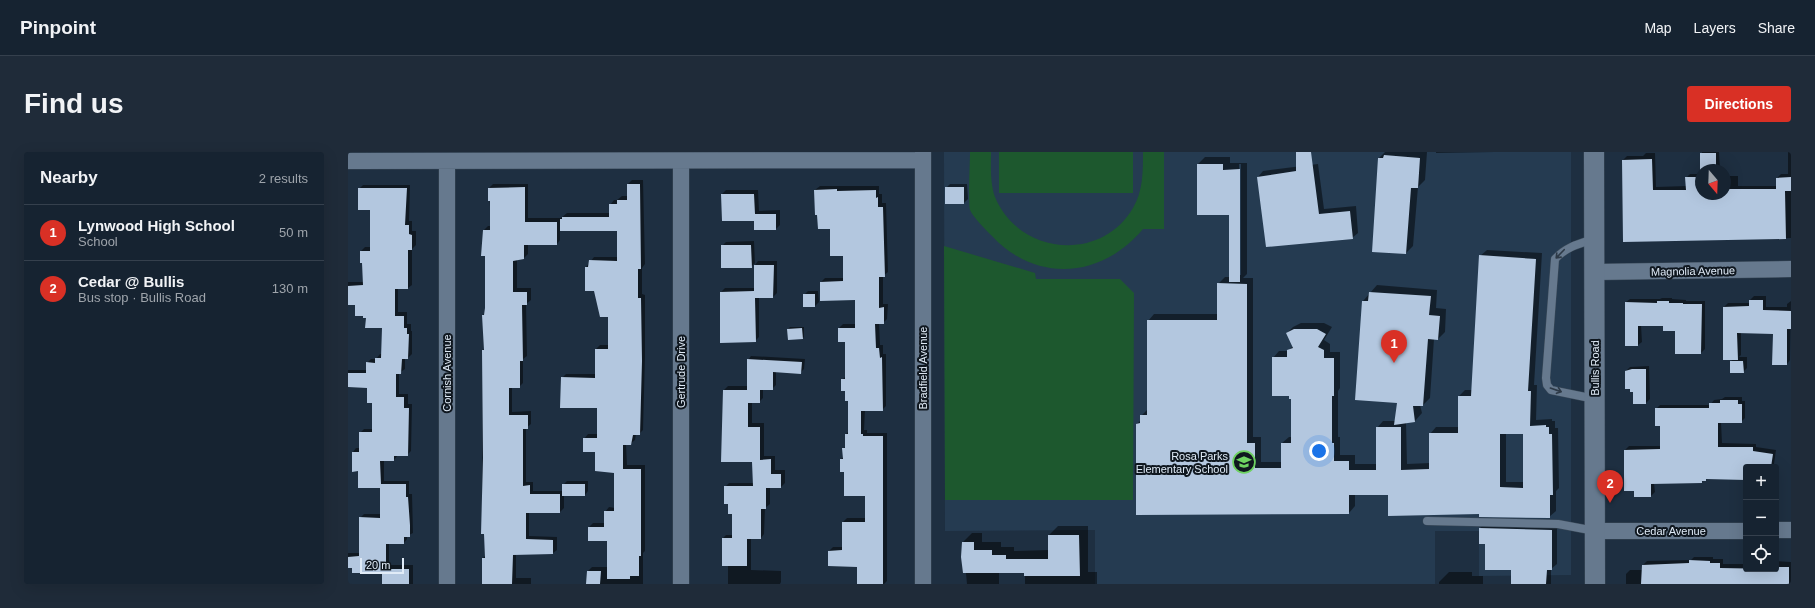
<!DOCTYPE html>
<html lang="en">
<head>
<meta charset="utf-8">
<style>
  :root { --surface:#162331; --page:#1f2b39; --text:#f1f3f6; --muted:#9ea4ab; --line:#35404d; --accent:#d93025 }
  body { margin:0; font-family:Arial,sans-serif; background:var(--page); color:var(--text) }
  .controls { position:absolute; right:12px; bottom:12px; display:grid; overflow:hidden; border-radius:4px; box-shadow:0 4px 16px #0002 }
  .controls button { width:36px; height:36px; display:grid; place-items:center; padding:0; border:0; border-bottom:1px solid var(--line); background:var(--surface); color:var(--text); font:20px sans-serif }
  .compass { position:absolute; left:1347px; top:12px; width:36px; height:36px; border-radius:50%; background:var(--surface); box-shadow:0 4px 16px #0002; rotate:161deg }
  .scale { position:absolute; left:12px; bottom:10px; width:44px; box-sizing:border-box; padding-left:4px; border:2px solid #e0ebf7; border-top:0; font-size:11px; line-height:14px; white-space:nowrap; color:#e0ebf7; -webkit-text-stroke:3px #0f171f; paint-order:stroke }
  .you { position:absolute; left:971px; top:299px; width:14px; height:14px; margin:-10px; border:3px solid #fff; border-radius:50%; background:#1a73e8; box-shadow:0 0 0 6px #1a73e833 }
  .badge { display:grid; place-items:center; width:26px; height:26px; border-radius:50%; background:var(--accent); color:#fff; font-size:13px; font-weight:700 }
  .pin { position:absolute; translate:-50% -33px; filter:drop-shadow(0 1px 2px #0008) }
  .pin::after { content:''; position:absolute; top:21px; width:14px; height:12px; background:inherit; clip-path:polygon(0 0,100% 0,50% 100%) }
  .list { margin:0; padding:0; list-style:none }
  h2 { display:flex; justify-content:space-between; align-items:center; height:52px; margin:0; padding:0 16px; font-size:17px }
  h2 small { font-size:13px; font-weight:400; color:var(--muted) }
  .list li { display:grid; grid-template-columns:26px 1fr auto; gap:12px; align-items:center; box-sizing:border-box; height:56px; padding:0 16px; border-top:1px solid var(--line) }
  .list b { display:block; font-size:15px; white-space:nowrap }
  .list p { margin:0; font-size:13px; white-space:nowrap; color:var(--muted) }
  .list em { font-size:13px; font-style:normal; color:var(--muted) }
  .icon { flex:none; width:22px; height:22px; fill:none; stroke:currentColor; stroke-width:2; stroke-linecap:round; stroke-linejoin:round }
  .map { position:relative; flex:none; width:1443px; height:432px; overflow:hidden; border-radius:4px }
  header { display:flex; align-items:center; gap:24px; box-sizing:border-box; height:56px; padding:0 20px; background:var(--surface); border-bottom:1px solid var(--line) }
  header strong { font-size:19px }
  nav { display:flex; gap:22px; margin-inline-start:auto; font-size:14px }
  .intro { display:flex; align-items:center; justify-content:space-between; box-sizing:border-box; height:96px; padding:0 24px }
  h1 { margin:0; font-size:28px }
  .button { padding:10px 18px; border-radius:4px; background:var(--accent); color:#fff; font-size:14px; font-weight:700 }
  main { display:flex; gap:24px; padding:0 24px }
  aside { flex:1; background:var(--surface); border-radius:4px; box-shadow:0 4px 16px #0002 }
  .map>svg:first-child { display:block }
  .built { fill:#253b51 }
  .green { fill:#1d582e }
  .shadow { fill:#0007; fill-rule:evenodd }
  .building { fill:#b3c7df; fill-rule:evenodd }
  .lines { fill:none; stroke-linecap:round; stroke-linejoin:round }
  .service-casing { stroke:#3b4a59; stroke-width:9 }
  .minor-casing { stroke:#3b4a59; stroke-width:17 }
  .tertiary-casing { stroke:#3b4a59; stroke-width:21 }
  .service { stroke:#66798e; stroke-width:8 }
  .minor { stroke:#66798e; stroke-width:16 }
  .tertiary { stroke:#66798e; stroke-width:20 }
  .oneway { stroke:#2d3946 }
  .labels { text-anchor:middle; dominant-baseline:central; stroke-width:4; stroke-linejoin:round; paint-order:stroke }
  .street-label { font-size:11px; fill:#e0ebf7; stroke:#0f171f }
  .poi-label { font-size:11px; fill:#e0ebf7; stroke:#0f171f; text-anchor:end }
</style>
</head>
<body>
<header>
<strong>Pinpoint</strong>
<nav><a>Map</a><a>Layers</a><a>Share</a></nav>
</header>
<div class="intro"><h1>Find us</h1><a class="button">Directions</a></div>
<main>
<aside>
<h2>Nearby<small>2 results</small></h2>
<ul class="list">
<li><span class="badge">1</span><div><b>Lynwood High School</b><p>School</p></div><em>50 m</em></li>
<li><span class="badge">2</span><div><b>Cedar @ Bullis</b><p>Bus stop · Bullis Road</p></div><em>130 m</em></li>
</ul>
</aside>
<div class="map">
<svg width="1443" height="432" viewBox="0 0 1443 432">
  <rect width="100%" height="100%" fill="#1e2f41"/>
  <!-- built -->
  <path class="built" d="M596 0H1223V423L1131 424V379H1087V432H747V378L597 379Z"/>
  <!-- green -->
  <path class="green" d="M622 0H643C643 15 642 31 647 45 671 103 753 111 785 56 795 39 795 20 795 0H816V77H795C754 126 689 132 644 84 638 78 625 65 622 58 620 52 622 10 622 0Z
    M651 0H785V41H651Z
    M596 94 687 121 688 127H772L786 141 785 348H597Z"/>
  <!-- shadow -->
  <path class="shadow" d="M1037 0H1079L1077 28 1070 35 1065 94 1058 101 1031 6Z
    M1088 0H1147L1088 1Z
    M1354 0H1371L1372 18H1353Z
    M1440 0H1443V86L1276 89 1275 8 1279 4H1295L1298 1H1307L1308 35 1339 34 1338 26 1342 22H1353V42H1377V24H1390V34H1429V26L1433 22H1440Z
    M857 5H882V11H899V122L895 126H905V285H913V310H934V291L941 285H944V246L925 206 931 199H940L945 194 939 181 945 175 953 171H976L984 175 976 188 982 192V200H992V236L990 239V285H992V303H1007V312H1029V276L1035 269H1048L1050 250 1015 149 1029 133 1089 138 1088 156 1098 157 1097 180 1090 187H1086L1082 246 1075 253H1072L1074 261 1067 269 1058 270 1059 312 1082 311V282L1088 275H1111V244L1117 238H1125L1132 104 1139 98 1194 101 1186 233H1189L1188 268 1204 267V269H1207V276H1210L1211 336 1208 339V359L1201 365 1132 361 1041 342H1007V354L1001 361 789 272 793 268V264L799 258 800 169 806 162H870V132L877 125H882V62L850 12ZM891 12H893V123H891ZM1158 281H1176V330H1158Z
    M970 12 976 57 1008 54 1010 81 1004 86 910 25 915 19Z
    M284 28H295L297 112 294 116V142L297 143V204L295 278 291 282H288L287 288 282 292H278L279 313H297V399L295 401V432H239L240 419 244 415H260V388L240 376 245 371H257V360L261 355 267 356V320L236 287 240 282H250V255L214 226 218 222H248V197L252 193H261V164L247 138 238 115 246 105H270V78H212V88L209 92H180V102L176 106 169 107V136H183V148L178 152 179 204 175 207V231L171 235H164V260L183 259V272L178 276V330H185V339H215V333L219 329H240V339L237 343H216V356L212 360H181V384L209 385V398L205 401 168 402V426H183V432H135V406L138 403 137 381H134L135 198 137 196 135 163 137 161 138 102 136 78 140 74H143L141 36 145 32H180V66H213L219 61H262V53L266 48H269L274 44H280V32Z
    M602 32H619L620 47 616 51 598 36Z
    M15 33H62L61 69H64V79H68V93L64 97V133L60 136H50V160H59V172H63V179H64V202L60 206H57V217L51 221V242H60V252H64L63 299 59 303H50L46 308H36V329H61V342H64L65 381 59 384V387L56 391H41V413H65V432H34L35 420 0 415V401H12V366L16 362H33V335L11 318 5 300 8 296H12V281L16 277H25V250L20 235H0V218H19V211L23 207H28L32 202H34L35 175 8 152H0V130H16L13 99 17 95H23V57L11 37Z
    M472 34H531V42H534V51H538L540 120 535 124V152H540L539 167 535 171H531L532 193H535V202H538V254L534 258H517L516 278H519V281H539V429L536 432H510L509 414 481 399 485 395H495V370L499 366H518V343L497 319 493 307 496 305 495 297 498 294V282L501 279V248L494 228 498 224V189H491V176L495 172H508V147L473 130 477 126H496V103L467 38Z
    M378 38H410L411 59 432 58V73L428 77H407V68L374 42Z
    M406 89 407 113 410 109H429V141L425 145H411V185L407 189 373 140 377 136H407V111L403 115 374 94 378 90Z
    M460 139H470L471 150 467 154 456 143Z
    M1406 144H1418V155H1439V152L1443 149 1442 208 1439 212 1426 181 1393 180V203L1391 205H1399V216L1395 220H1383V209L1386 207 1376 155 1380 151H1402V148Z
    M1314 146H1324V147L1338 148V149H1357V197L1353 201 1328 178 1316 173H1293L1294 190 1290 193 1278 150 1282 147H1312Z
    M442 175H456V185L455 186 440 177Z
    M403 204 457 207 456 217 452 221 428 219V233L424 237H415V246L411 250H404V271H416V304H427V318H437V331L433 335H422V352L417 356 416 382 413 386H403V418L433 419V430L432 432H380V413L375 386 378 383H385V360L381 351 377 335 381 331H406L405 309 376 238 380 234H400V208Z
    M1301 214 1302 247 1298 251 1283 236 1278 219 1282 215Z
    M1377 245H1394V249H1397V266L1393 270H1373L1374 291 1408 292V295L1428 298 1426 312 1430 316 1428 318V315H1398V326H1360L1353 330 1306 331 1307 340 1303 344 1287 338H1277V298L1281 294H1313V273L1308 257 1312 253H1362L1366 248 1374 247Z
    M1137 371 1209 373V412L1203 417V432H1164V417L1138 391 1132 376Z
    M710 374H740V420H749V432H677V420H651V432H619L615 390 624 381H634V390H653V395H666V399L701 398V383Z
    M1346 405H1365V407H1375V412H1398V417H1428V409L1443 410V432H1278V422L1282 418H1294L1295 413 1299 409 1343 408Z
    M1101 420H1124V424H1135V432H1091V430Z"/>
  <!-- building -->
  <path class="building" d="M948 0H963L971 62 1002 59 1005 87 918 95 909 25 948 19Z
    M1352 1H1368V18H1352Z
    M1036 3 1072 6 1070 36H1063L1058 102 1024 100 1030 6H1035Z
    M1304 7 1305 38H1338L1337 25H1353V42H1377V37H1428V26L1443 25V39H1437L1438 87 1275 90 1274 8Z
    M849 12H875V18L892 17V130H881V63H849Z
    M279 32H292L293 117H290V146H293L294 209 292 283H285L283 293H275V317H293V404H291V424H282V427H259V389H240V375H256V359H266V321L247 319V300H235V286H249V256H212L213 225 247 226V197H260V165H252L246 139H237V115H240L241 108 269 109V79H212V67H214V65H261V52H269V48H279Z
    M177 35V70H209V93H176V107L165 109V140H179V153H174L175 209H172V236H161V263H180V277H175V334L182 333V342H212V361H178V387L205 388V402L165 403 164 432H134V406H137L136 382H133L135 306 134 198H136L134 163H136L137 156V104H133L135 78H142V49H140V36Z
    M597 35H616V52H597Z
    M10 36H59L57 73H61V82L64 83V98H60V137H47V164H56V176H59V182H61L60 207H54L53 222H48V245H56V256H61L60 304H46V309H32L33 332H58V345H60L62 373V385H56V392H38V417H61V432H34V421H4V416H0V405L11 404V365L32 366V336H10V319L4 320V300H11V280H24V251H19V236L0 235V221H18V210L27 211V206H33L34 176H17L18 166H15V164H7V153H0V134L15 133 14 111H12V99H22V58H10Z
    M489 37V39L528 38V46L530 45V55H535L537 125H531V156L536 155V172H527L528 196H531L532 206 534 205 535 259H513V282H515V284H535V432H509V415L480 414V399L494 398V370H517V344H496V320H492V307H495L494 296H497V282H500V249H497V239H493V227H497V190H490V176H507V148L472 149V130L495 129V104H482V77H470L469 63H467L466 38Z
    M373 42H406L407 62H428V78H406V69H374Z
    M373 93H403L404 116H373Z
    M1131 103 1188 107 1180 239H1183L1182 274 1198 273V275H1201V282H1204L1205 343H1202V366L1131 365V362L1040 364V343H1001V362L788 363V272L792 271V263H799V168H869V131L899 132V291H907V316H933V291H943V247H941V244H924V205H939V198L945 196 938 181 946 177H969L978 182 970 195 976 198V206H986V244H984V291H986V309H1001V318H1028V275H1053V318L1081 317V281H1110V244H1123ZM1152 282H1175V336L1152 335Z
    M406 113H426L425 146H407L408 190 372 191V140L406 139Z
    M1021 140 1083 144 1081 163 1092 164 1090 188 1080 187 1075 254H1065L1067 270 1046 273 1049 251 1007 248 1014 149H1020Z
    M455 142H467V155H455Z
    M1401 148H1415V158L1443 159V177H1439V213H1424L1425 182 1389 181 1390 208H1375V155L1401 154Z
    M1309 149H1321V151H1335V152H1354L1353 202H1327V179H1315V174H1290V194H1277V150L1309 151Z
    M454 176 455 187 440 188 439 177Z
    M399 207 454 210 453 222 425 220V238H412V251H400V275H412V308L423 307V322H433V336H418V357H413V387H399V414H374V386H384V362H380V352H376V334H405L404 310H373L375 238H399Z
    M1382 209H1395L1396 221H1382Z
    M1284 217H1298V252H1285V240H1282V237H1277V219Z
    M1372 248H1390V252H1394V271H1370V295H1405V299L1425 302 1423 315H1398V328L1358 327V329H1354V331L1303 332V345H1286V339H1276V298L1312 297V274H1307V256H1361V251H1372Z
    M214 332H237V344H214Z
    M1131 376 1204 378V418H1199L1198 432H1163V418H1137V392H1131Z
    M700 383H731L732 424H676V421H615L613 405 614 390H626V398H644V403H658V407H700Z
    M1341 408 1362 409V411H1372V416L1428 417V415H1441V432H1293L1294 413 1341 411Z
    M239 419H253L252 432H238Z"/>
  <g class="lines">
    <!-- service casing -->
    <g class="service-casing">
      <path id="service" d="M1246 87C1230 92 1218 95 1207 107L1198 226 1199 233 1203 238 1247 247
        M1079 369 1210 372 1247 379"/>
    </g>
    <!-- minor casing -->
    <g class="minor-casing">
      <path id="minor" d="M575 0V432
        M0 9 575 8
        M333 9V432
        M1247 120 1443 117
        M1428 378H1443
        M1247 379H1398
        M99 432V9"/>
    </g>
    <!-- tertiary casing -->
    <g class="tertiary-casing">
      <path id="tertiary" d="M1246 0 1247 432"/>
    </g>
    <!-- service -->
    <use href="#service" class="service"/>
    <!-- minor -->
    <use href="#minor" class="minor"/>
    <!-- tertiary -->
    <use href="#tertiary" class="tertiary"/>
  </g>
  <!-- one-way arrows -->
  <defs><path id="oneway-shaft" d="M-6 0H5M1.5-3L5.5 0L1.5 3" fill="none" stroke-width="1.6" stroke-linecap="round" stroke-linejoin="round"/></defs>
  <g class="oneway">
    <use href="#oneway-shaft" transform="translate(1212 102) rotate(134)"/>
    <use href="#oneway-shaft" transform="translate(1208 238) rotate(19)"/>
  </g>
  <!-- icons -->
  <defs>
    <g id="school-ring" transform="scale(1.15)"><circle r="9.5" fill="#0f171f" stroke="#6ed361" stroke-width="1.5"/><path d="M0-5L7-2L0 1L-7-2ZM-4 1L0 2.5L4 1V4Q0 6-4 4Z" fill="#6ed361"/></g>
  </defs>
  <g fill-rule="evenodd">
    <use href="#school-ring" x="896" y="310"/>
  </g>
  <g class="labels">
    <!-- street labels -->
    <g class="street-label">
      <text transform="translate(1345 119) rotate(-1)">Magnolia Avenue</text>
      <text transform="translate(575 216) rotate(-90)">Bradfield Avenue</text>
      <text transform="translate(1247 216) rotate(-90)">Bullis Road</text>
      <text transform="translate(333 220) rotate(-90)">Gertrude Drive</text>
      <text transform="translate(99 221) rotate(-90)">Cornish Avenue</text>
      <text x="1323" y="379">Cedar Avenue</text>
    </g>
    <!-- poi labels -->
    <g class="poi-label">
      <text x="880" y="304">Rosa Parks<tspan x="880" dy="13">Elementary School</tspan></text>
    </g>
  </g>
</svg>
<div class="controls">
<button>+</button>
<button>−</button>
<button><svg class="icon" aria-label="locate" viewBox="0 0 24 24"><circle cx="12" cy="12" r="6"/><path d="M12 2v4M12 18v4M2 12h4M18 12h4"/></svg></button>
</div>
<svg class="compass" viewBox="-18 -18 36 36"><path d="M0-13l5 13h-10z" fill="#e53935"/><path d="M0 13l5-13h-10z" fill="#9ea4ab"/></svg>
<div class="scale">20 m</div>
<div class="you"></div>
<div class="pin badge" style="left:1046px;top:211px">1</div>
<div class="pin badge" style="left:1262px;top:351px">2</div>
</div>
</main>
</body>
</html>
